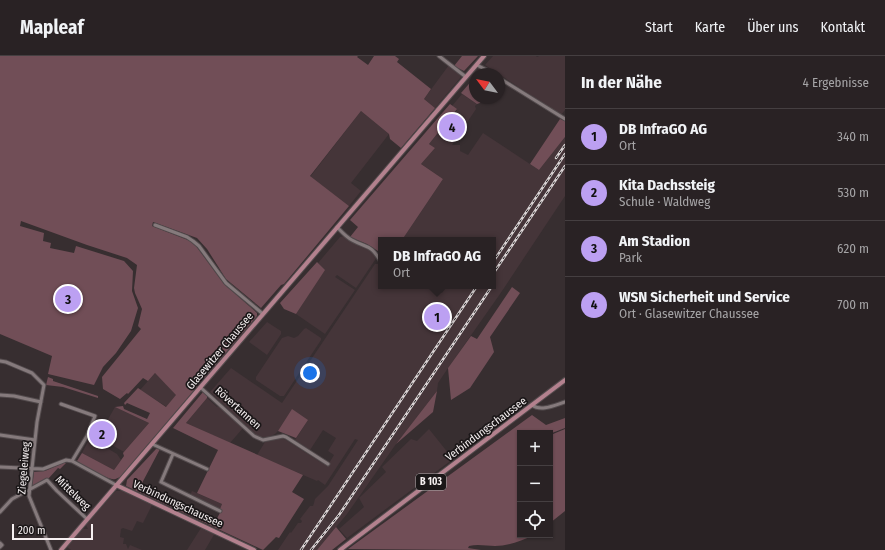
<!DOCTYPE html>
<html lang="de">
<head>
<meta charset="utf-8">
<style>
  :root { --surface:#292224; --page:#312a2c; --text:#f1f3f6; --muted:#a5a4a6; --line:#453f41; --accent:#bca0f2 }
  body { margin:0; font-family:"Fira Sans Condensed",sans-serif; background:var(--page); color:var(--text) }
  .controls { position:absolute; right:12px; bottom:12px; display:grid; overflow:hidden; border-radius:0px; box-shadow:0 1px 3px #0004 }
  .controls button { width:36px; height:36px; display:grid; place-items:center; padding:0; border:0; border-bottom:1px solid var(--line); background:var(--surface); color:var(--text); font:20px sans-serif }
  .compass { position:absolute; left:469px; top:12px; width:36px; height:36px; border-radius:50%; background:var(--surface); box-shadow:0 1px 3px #0004; rotate:302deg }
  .scale { position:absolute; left:12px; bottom:10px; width:81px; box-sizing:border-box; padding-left:4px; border:2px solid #f6f0f1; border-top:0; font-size:11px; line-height:14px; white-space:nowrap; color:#f6f0f1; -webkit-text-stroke:3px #1b1718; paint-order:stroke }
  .you { position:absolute; left:310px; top:317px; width:14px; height:14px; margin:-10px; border:3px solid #fff; border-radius:50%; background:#1a73e8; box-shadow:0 0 0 6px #1a73e833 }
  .badge { display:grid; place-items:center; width:26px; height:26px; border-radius:50%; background:var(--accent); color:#111; font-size:13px; font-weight:700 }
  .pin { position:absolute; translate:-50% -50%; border:2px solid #fff; box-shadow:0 1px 4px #0006 }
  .popup { position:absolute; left:378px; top:181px; width:118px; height:52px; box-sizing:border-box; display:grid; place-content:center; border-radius:0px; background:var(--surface); filter:drop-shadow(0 1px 3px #0005); font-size:13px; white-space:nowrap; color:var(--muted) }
  .popup b { font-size:15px; color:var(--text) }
  .popup::after { content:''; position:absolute; left:50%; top:100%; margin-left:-8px; border:8px solid transparent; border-top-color:var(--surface) }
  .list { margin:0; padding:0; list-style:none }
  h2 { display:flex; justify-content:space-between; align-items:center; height:52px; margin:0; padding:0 16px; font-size:17px }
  h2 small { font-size:13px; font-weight:400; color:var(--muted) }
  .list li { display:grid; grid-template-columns:26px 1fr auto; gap:12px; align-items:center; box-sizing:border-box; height:56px; padding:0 16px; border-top:1px solid var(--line) }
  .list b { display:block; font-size:15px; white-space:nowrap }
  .list p { margin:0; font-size:13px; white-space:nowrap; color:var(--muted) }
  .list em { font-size:13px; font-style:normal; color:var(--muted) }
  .icon { flex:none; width:22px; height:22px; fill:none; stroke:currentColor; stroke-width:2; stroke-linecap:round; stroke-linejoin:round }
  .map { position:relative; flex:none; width:565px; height:494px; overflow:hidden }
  header { display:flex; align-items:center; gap:24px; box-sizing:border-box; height:56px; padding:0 20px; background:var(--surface); border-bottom:1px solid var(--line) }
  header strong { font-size:19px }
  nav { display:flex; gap:22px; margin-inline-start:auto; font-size:14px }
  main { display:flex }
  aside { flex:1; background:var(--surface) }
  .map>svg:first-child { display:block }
  .built { fill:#453539 }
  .green { fill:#714e57 }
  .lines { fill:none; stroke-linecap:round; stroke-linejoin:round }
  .minor-casing { stroke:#524a4c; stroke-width:5 }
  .major-casing { stroke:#524a4c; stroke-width:6 }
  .minor { stroke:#857a7c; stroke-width:3 }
  .major { stroke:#b3818e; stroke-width:4 }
  .rail-casing { stroke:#ddd7d8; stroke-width:2.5 }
  .rail { stroke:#1b1718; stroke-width:1; stroke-dasharray:3; stroke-linecap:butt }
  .labels { text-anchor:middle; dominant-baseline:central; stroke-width:3.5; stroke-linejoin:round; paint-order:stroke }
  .shield { fill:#1b1718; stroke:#b4afb0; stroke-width:1 }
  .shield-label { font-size:10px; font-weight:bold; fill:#f6f0f1 }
  .street-label { font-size:11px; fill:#f6f0f1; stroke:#1b1718 }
</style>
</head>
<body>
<header>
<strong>Mapleaf</strong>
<nav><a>Start</a><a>Karte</a><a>Über uns</a><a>Kontakt</a></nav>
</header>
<main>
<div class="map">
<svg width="565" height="494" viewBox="0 0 565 494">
  <rect width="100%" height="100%" fill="#372e30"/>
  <!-- built -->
  <path class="built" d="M493 0H536L537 1 539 0H565V54L561 59 485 9Z
    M449 9 460 18 461 21 435 52 424 43Z
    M462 38 477 48 475 50 476 53 452 89H460V95L468 99 483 77 539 114 565 81V140L500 238 448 312 438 327 437 335 396 388 347 458 317 494H278L290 476 291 477 298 467H301L302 465 300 463 310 450H313L314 447 315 443 328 430 358 384 355 383 325 429 318 424 317 425 257 399 265 386 283 382 322 407 323 406 328 409 334 399 328 395 336 382 323 374 310 394 295 384 308 364 278 375 275 378 269 381H259L251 375 210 336 231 312 282 347 375 208H381V230H432L442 237 447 230H493V184H408L404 181 443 123 421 108 435 92 429 88 457 54 452 50Z
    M361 55 389 78 351 127 361 135 349 150 310 121Z
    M344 180 351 185 362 189 374 197 377 201 356 232 337 219 335 221 355 234 325 278 296 258 324 214 318 207 340 181Z
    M267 266 281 275V278L267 299 249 286Z
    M306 272 321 282V284L284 340H280L256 324V321L282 282 288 280 294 282 298 280 304 273Z
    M155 317 177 339 167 351 140 334Z
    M207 342 217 351 219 349 243 372 230 387 186 367Z
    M115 351 149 367 124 396 98 381Z
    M429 373 453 403 347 482 339 473 364 451 359 442 386 416 382 411 411 383 417 385Z
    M90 382 117 398 121 404 114 414 82 397Z
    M116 435H123L152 449 143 467 137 465 132 475 123 472 121 473 120 481 124 482 123 488H126L128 493 130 489 142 494H71L67 491 83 473H88L86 469 113 438Z
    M192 435 222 448 220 453 190 439Z
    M201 472 215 477 205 494H187Z"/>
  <!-- green -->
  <path class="green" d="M0 0H358L357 1 368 9 374 0H395L399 3 397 6 431 33 424 43 435 52 401 92 390 83 389 78 361 55 310 120 349 150 284 228 281 229 261 252 226 223 207 193 197 182 153 166 152 170 193 186 224 228 257 257V260L121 420C120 421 116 423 115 423 109 425 82 409 77 405L82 397 114 414 124 400 123 397 149 367 115 351 123 350 124 353 147 363 150 357 127 347 125 349 124 347 138 332 166 351 176 339 155 317 148 325 143 322 128 338 127 337 120 343 103 333 102 321 141 273 138 270 142 253 135 237 134 232 137 209 127 202 87 189 21 165 20 170 44 177 43 185 51 187 50 192 74 197 76 190 124 205 133 215 132 235 138 252 131 275 116 297 103 311 94 329 48 318 52 300 0 278Z
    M462 0H478L464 15 454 10Z
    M475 21V42H483L480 47 477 48 461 37Z
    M450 48 457 53 429 88 435 92 421 108 443 123 404 181 408 184H381V197L367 188 350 181 358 171 350 164Z
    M560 63 565 65V81L539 114 530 108Z
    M317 206 325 214 296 258 284 253 280 247Z
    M512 231 520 237 490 281 494 296 470 332 451 344 448 312 471 280 477 283Z
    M48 321 53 323V325L98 340V342L63 331 46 329Z
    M437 335 433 356 396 388Z
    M203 336 207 340V342L186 367 303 419 292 436 304 443 279 482 276 481 263 494 126 430 127 424 156 393H160L141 429 155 435 154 438 215 466 221 455 220 453 222 448 197 437 218 394 173 372Z
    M292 353 308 364 296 382 278 375Z
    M532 359 546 369 565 362V372L552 377 553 378 565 373V455L550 467V377H520V479H533C522 485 508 490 495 490 487 490 478 488 469 490L468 492 481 494 348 493Z
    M63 407H66L60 413 58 412 48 423 47 422 32 430 34 416 45 415Z
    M336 471 346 483 332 494H317Z"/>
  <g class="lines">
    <!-- minor casing -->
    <g class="minor-casing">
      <path id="minor" d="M439 0 466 21
        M477 9 494 18
        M499 22 565 63
        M155 169 187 181 193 185 199 190 226 227 263 258
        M337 171C341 175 346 181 352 184 368 193 370 187 381 206
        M0 305 6 306 32 317 44 329 37 366 29 440 51 494
        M200 331 254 380 263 384 283 380 286 381 328 408
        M0 339 14 340 41 346
        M61 348 95 360 87 380 72 405
        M532 349C541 356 555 349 565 346
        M0 379 35 384
        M152 388 207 413
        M173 398 161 426 220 455
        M0 411 43 413 66 404 72 405 116 429
        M0 456 12 443 47 424 57 435 87 463
        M0 487 2 489 0 491"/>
    </g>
    <!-- major casing -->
    <g class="major-casing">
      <path id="major" d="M116 429 254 494
        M61 494 484 0
        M340 494 565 324"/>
    </g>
    <!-- minor -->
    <use href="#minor" class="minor"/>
    <!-- major -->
    <use href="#major" class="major"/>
    <!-- rail casing -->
    <g class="rail-casing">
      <path id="rail" d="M556 102 565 89
        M493 206 565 98
        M493 218 565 110
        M301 494 477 230
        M311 494 339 459 492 230"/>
    </g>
    <!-- rail -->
    <use href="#rail" class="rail"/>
  </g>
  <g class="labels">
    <!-- shield labels -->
    <rect class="shield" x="416" y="418" width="30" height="16" rx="3"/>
    <g class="shield-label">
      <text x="431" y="426">B 103</text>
    </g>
    <!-- street labels -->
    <g class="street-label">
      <text transform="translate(220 295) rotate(-50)">Glasewitzer Chaussee</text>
      <text transform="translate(238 352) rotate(42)">Rövertannen</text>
      <text transform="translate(486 373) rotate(-37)">Verbindungschaussee</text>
      <text transform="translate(24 412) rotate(-85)">Ziegeleiweg</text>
      <text transform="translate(73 437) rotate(44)">Mittelweg</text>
      <text transform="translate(178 448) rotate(25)">Verbindungschaussee</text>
    </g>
  </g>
</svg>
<div class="controls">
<button>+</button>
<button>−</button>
<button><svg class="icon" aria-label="locate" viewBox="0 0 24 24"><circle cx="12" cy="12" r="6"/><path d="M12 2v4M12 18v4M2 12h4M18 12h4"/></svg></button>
</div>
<svg class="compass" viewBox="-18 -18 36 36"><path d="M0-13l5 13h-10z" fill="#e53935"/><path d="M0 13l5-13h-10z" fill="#a5a4a6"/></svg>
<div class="scale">200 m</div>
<div class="you"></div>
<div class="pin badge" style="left:437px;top:261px">1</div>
<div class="popup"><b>DB InfraGO AG</b>Ort</div>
<div class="pin badge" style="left:102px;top:378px">2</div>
<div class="pin badge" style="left:68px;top:243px">3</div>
<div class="pin badge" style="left:452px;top:71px">4</div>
</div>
<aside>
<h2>In der Nähe<small>4 Ergebnisse</small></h2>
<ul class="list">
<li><span class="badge">1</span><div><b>DB InfraGO AG</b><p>Ort</p></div><em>340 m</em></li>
<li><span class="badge">2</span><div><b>Kita Dachssteig</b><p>Schule · Waldweg</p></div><em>530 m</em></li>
<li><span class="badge">3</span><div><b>Am Stadion</b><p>Park</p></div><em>620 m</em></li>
<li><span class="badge">4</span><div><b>WSN Sicherheit und Service</b><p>Ort · Glasewitzer Chaussee</p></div><em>700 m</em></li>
</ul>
</aside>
</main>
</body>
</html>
